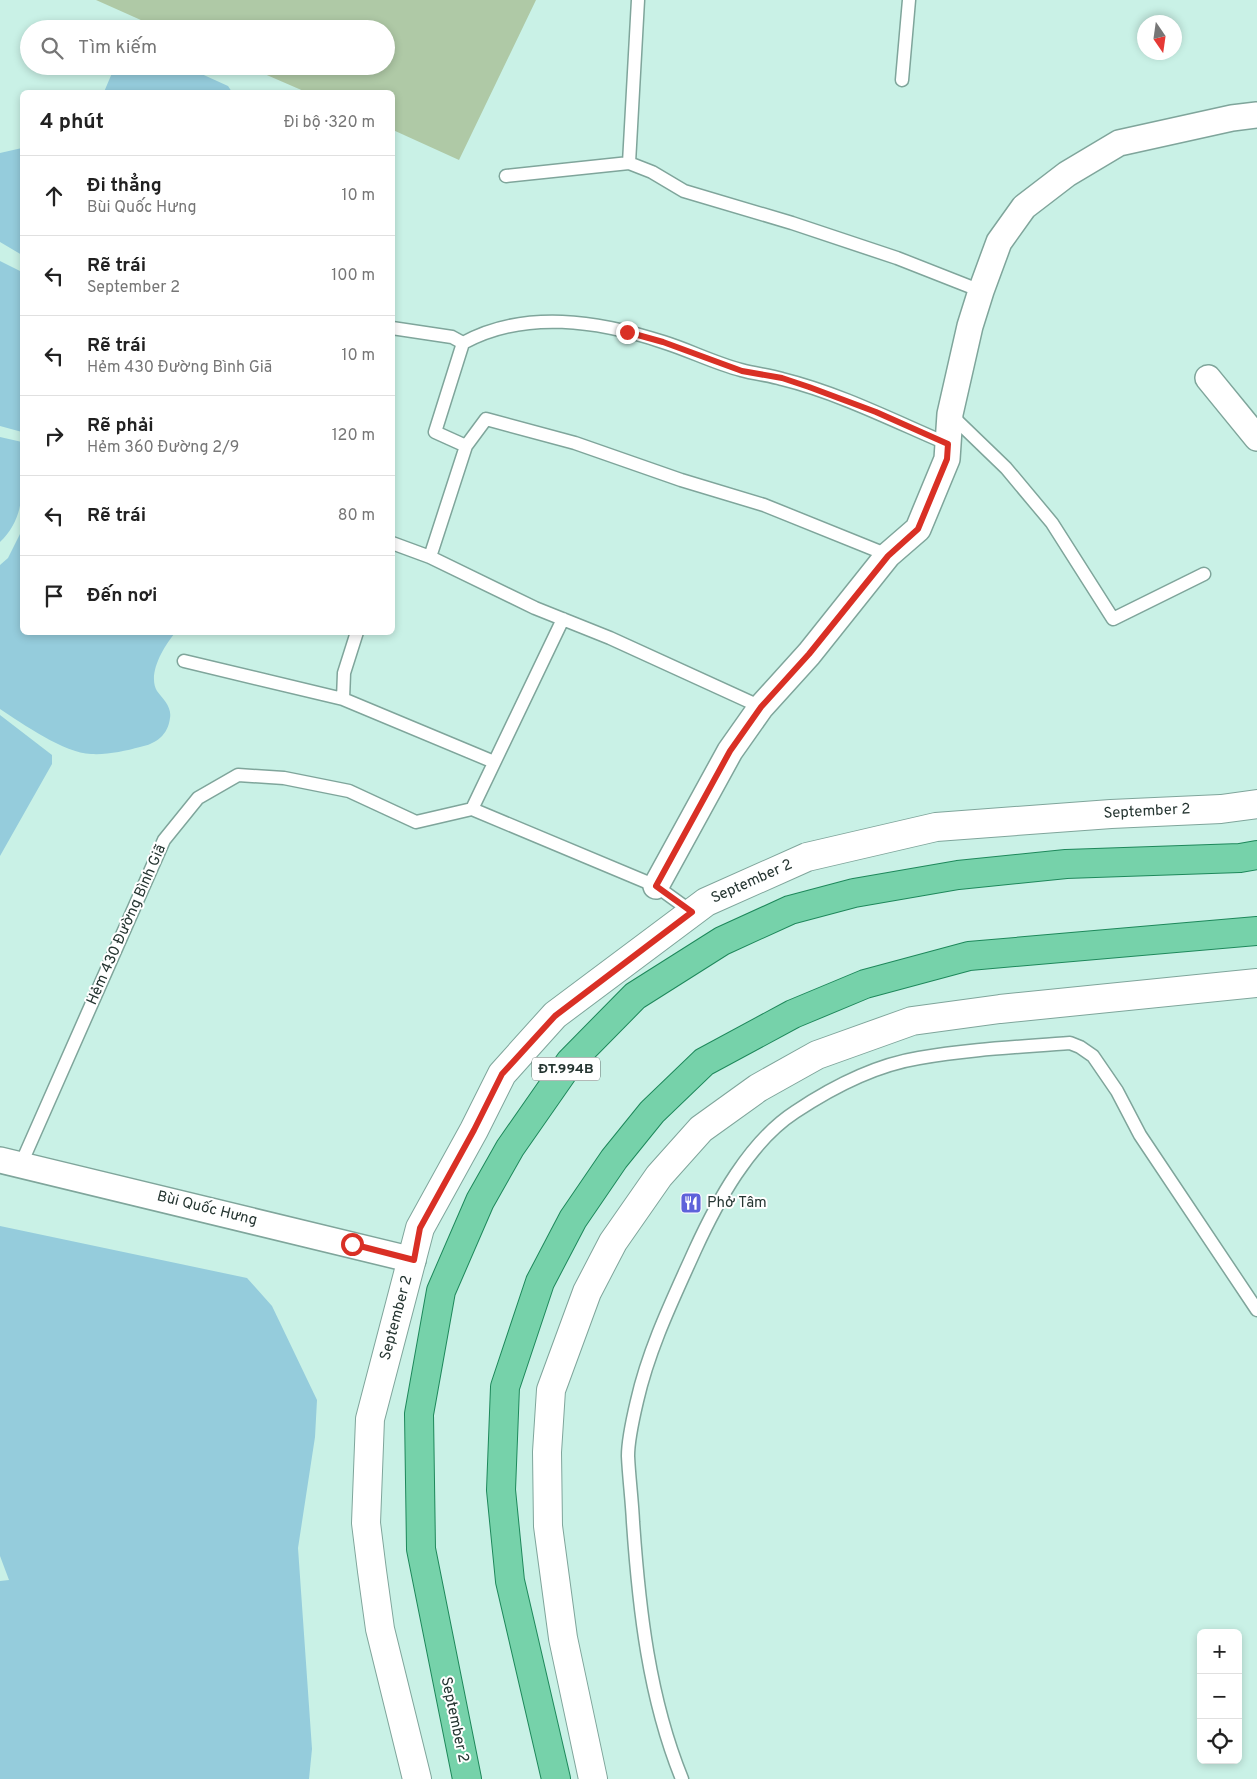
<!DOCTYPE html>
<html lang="vi">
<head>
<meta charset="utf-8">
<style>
  :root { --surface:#fff; --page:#f6f6f6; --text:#222; --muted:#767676; --line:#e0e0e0 }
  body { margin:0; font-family:Overpass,sans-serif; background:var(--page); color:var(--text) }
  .controls { position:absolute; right:15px; bottom:15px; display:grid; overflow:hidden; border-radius:8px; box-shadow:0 2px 8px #0003 }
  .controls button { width:45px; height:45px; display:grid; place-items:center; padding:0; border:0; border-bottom:1px solid var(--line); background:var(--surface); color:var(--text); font:25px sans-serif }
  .compass { position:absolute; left:1137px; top:15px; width:45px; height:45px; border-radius:50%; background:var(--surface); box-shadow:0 2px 8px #0003; rotate:167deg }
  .stop { position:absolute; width:15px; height:15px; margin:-11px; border:4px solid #d93025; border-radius:50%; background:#fff }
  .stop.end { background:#d93025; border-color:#fff; box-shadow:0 1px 5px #0008 }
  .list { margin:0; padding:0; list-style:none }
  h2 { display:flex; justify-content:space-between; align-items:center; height:65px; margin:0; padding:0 20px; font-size:21px }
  h2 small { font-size:16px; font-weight:400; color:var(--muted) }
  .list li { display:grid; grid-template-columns:32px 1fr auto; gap:15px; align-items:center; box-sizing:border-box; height:80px; padding:0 20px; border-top:1px solid var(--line) }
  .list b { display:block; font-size:19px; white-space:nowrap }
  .list p { margin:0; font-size:16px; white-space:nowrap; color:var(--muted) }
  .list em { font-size:16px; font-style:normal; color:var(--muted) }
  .icon { flex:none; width:28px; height:28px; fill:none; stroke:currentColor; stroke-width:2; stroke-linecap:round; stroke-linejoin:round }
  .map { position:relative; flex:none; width:1257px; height:1779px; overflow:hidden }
  .search { position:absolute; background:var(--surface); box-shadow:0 2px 8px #0003; left:20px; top:20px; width:375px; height:55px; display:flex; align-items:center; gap:12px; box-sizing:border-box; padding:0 18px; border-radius:28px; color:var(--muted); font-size:19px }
  .panel { position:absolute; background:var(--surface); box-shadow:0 2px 8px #0003; left:20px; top:90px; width:375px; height:545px; border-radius:8px }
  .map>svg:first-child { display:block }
  .green { fill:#afc9a6 }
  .water { fill:#95ccdc }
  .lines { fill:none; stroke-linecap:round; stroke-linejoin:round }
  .lane-casing { stroke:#7fa59b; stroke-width:15 }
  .street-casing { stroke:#7fa59b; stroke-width:28 }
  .secondary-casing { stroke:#7fa59b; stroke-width:30 }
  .primary-casing { stroke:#1e885b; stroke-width:30 }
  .lane { stroke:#fff; stroke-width:12 }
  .street { stroke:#fff; stroke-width:25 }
  .secondary { stroke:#fff; stroke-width:28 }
  .primary { stroke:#76d2aa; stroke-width:28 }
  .route { stroke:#d93025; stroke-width:6 }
  .labels { text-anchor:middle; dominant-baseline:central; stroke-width:4; stroke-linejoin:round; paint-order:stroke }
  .shield { fill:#fff; stroke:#66726f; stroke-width:1 }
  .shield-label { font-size:14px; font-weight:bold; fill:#253531 }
  .street-label { font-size:15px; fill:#253531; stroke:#fff }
  .poi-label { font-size:15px; fill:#253531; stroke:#fff; text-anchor:start }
</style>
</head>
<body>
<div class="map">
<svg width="1257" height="1779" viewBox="0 0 1257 1779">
  <rect width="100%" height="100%" fill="#c9f1e6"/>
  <!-- green -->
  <path class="green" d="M96 0H536L459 160 393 130 392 92H306L246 66H386V29H161Z"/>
  <!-- water -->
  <path class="water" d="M115 66H184L228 86 232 92H104Z
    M22 148V255L0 242V153Z
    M0 261 22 272V432L0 426Z
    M0 437 22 442C23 477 28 516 0 542Z
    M22 530V632L175 633C164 646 147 674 157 691 163 699 172 707 170 718 168 735 156 744 140 747 125 751 107 755 91 754 64 753 23 724 0 709V565L8 558Z
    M0 715 52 755V764L0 856Z
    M0 1226 247 1278 272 1306 317 1400 315 1437 298 1548 312 1749 309 1779H0V1581L9 1580 0 1556Z"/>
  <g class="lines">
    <!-- lane casing -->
    <g class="lane-casing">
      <path id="lane" d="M902 80 909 0
        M629 163 638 0
        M506 176 629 163 652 172 684 191 792 223 897 258 981 291
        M392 328 452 337 463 343
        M950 414 1006 468 1052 523 1113 619 1204 574
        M392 543 430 557 535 608 610 638 761 707
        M888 555 764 505 681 480 575 443 486 419 466 446 435 432 463 343C525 309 599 321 663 342 689 350 714 363 741 370 755 374 769 375 782 379 839 393 894 421 948 444
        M430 557 466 446
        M184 661 343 699 494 762
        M343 699 344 673 357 632
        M472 809 563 619
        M21 1164 164 840 198 798 238 775 284 778 349 791 416 822 472 809 656 886 692 912
        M682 1779C649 1698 639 1609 633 1522 632 1500 629 1478 628 1456 628 1439 633 1418 637 1401 649 1348 673 1299 695 1250 717 1202 749 1142 795 1112 831 1088 876 1065 919 1058 969 1049 1020 1047 1070 1043L1080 1047 1093 1056 1117 1091 1140 1135 1257 1310"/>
    </g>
    <!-- street casing -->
    <g class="street-casing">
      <path id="street" d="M1208 378 1257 438
        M656 886 730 751 761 707 809 654 888 555 918 529 947 459 950 414 970 326 981 291 999 242 1024 207 1067 174 1119 143 1232 118 1257 115
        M0 1160 413 1260"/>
    </g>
    <!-- secondary casing -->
    <g class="secondary-casing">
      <path id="secondary" d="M417 1779 380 1629 372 1571 366 1523 370 1419 420 1228 474 1130 502 1074 555 1015 706 902 807 857 936 827 1111 814 1221 809 1257 804
        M593 1779 563 1638 548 1526 547 1452 551 1390 587 1292 613 1242 659 1176 701 1129 758 1088 817 1055 912 1021 1000 1009 1257 983"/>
    </g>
    <!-- primary casing -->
    <g class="primary-casing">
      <path id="primary" d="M467 1779 421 1549 419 1414 441 1291 480 1201 510 1148 570 1062 635 996 722 941 790 910 854 893 958 875 1066 864 1240 858 1257 855
        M556 1779 510 1581 501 1490 505 1387 540 1282 573 1219 614 1159 652 1112 704 1062 793 1014 865 984 969 956 1257 931"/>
    </g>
    <!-- lane -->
    <use href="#lane" class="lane"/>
    <!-- street -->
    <use href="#street" class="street"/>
    <!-- secondary -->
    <use href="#secondary" class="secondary"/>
    <!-- primary -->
    <use href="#primary" class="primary"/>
  </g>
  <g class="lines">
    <!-- route -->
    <path class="route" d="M352 1244 414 1260 420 1228 474 1130 502 1074 555 1016 692 912 656 886 730 751 761 707 809 654 888 556 918 529 947 459 948 444 876 412 809 387 782 378 742 371 663 342 627 332"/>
  </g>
  <!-- icons -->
  <defs>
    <g id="restaurant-square" transform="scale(1.125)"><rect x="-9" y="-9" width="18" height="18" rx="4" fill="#5e62da" stroke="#fff"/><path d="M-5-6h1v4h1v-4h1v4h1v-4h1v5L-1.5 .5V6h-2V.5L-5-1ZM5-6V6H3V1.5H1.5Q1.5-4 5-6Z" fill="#fff"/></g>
  </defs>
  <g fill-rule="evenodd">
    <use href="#restaurant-square" x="691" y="1203"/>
  </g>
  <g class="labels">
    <!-- shield labels -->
    <rect class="shield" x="532" y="1057.5" width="68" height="23" rx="4"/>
    <g class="shield-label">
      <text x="566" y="1069">ĐT.994B</text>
    </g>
    <!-- street labels -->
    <g class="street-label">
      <text transform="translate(1147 812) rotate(-3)">September 2</text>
      <text transform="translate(752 882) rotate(-24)">September 2</text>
      <text transform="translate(127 925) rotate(-66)">Hẻm 430 Đường Bình Giã</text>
      <text transform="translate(207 1209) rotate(14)">Bùi Quốc Hưng</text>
      <text transform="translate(397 1318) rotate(-75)">September 2</text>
      <text transform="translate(454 1720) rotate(78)">September 2</text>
    </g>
    <!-- poi labels -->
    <g class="poi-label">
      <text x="707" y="1203">Phở Tâm</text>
    </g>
  </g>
</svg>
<div class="controls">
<button>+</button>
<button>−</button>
<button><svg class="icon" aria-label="locate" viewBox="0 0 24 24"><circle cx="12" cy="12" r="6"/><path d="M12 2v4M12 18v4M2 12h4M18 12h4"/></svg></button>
</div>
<svg class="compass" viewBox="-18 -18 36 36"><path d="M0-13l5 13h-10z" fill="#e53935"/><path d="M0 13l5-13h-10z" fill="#767676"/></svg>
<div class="stop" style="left:352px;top:1244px"></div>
<div class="stop end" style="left:627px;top:332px"></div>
<div class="search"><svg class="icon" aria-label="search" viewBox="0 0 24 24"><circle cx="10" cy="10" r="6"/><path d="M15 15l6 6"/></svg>Tìm kiếm</div>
<section class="panel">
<h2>4 phút<small>Đi bộ · 320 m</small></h2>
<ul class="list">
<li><svg class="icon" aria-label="ahead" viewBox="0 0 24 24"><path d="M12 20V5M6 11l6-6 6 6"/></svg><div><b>Đi thẳng</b><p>Bùi Quốc Hưng</p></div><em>10 m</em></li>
<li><svg class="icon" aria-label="left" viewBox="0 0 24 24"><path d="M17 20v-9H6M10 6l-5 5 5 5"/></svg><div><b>Rẽ trái</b><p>September 2</p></div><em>100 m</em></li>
<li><svg class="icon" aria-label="left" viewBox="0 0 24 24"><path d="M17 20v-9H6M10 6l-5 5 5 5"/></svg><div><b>Rẽ trái</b><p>Hẻm 430 Đường Bình Giã</p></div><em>10 m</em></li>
<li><svg class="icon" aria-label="right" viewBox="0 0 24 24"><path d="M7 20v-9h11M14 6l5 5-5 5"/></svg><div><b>Rẽ phải</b><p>Hẻm 360 Đường 2/9</p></div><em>120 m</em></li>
<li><svg class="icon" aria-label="left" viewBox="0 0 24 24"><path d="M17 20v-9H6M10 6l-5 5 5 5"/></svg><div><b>Rẽ trái</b></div><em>80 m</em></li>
<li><svg class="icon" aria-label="arrive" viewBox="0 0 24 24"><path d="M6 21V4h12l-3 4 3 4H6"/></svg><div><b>Đến nơi</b></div></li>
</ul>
</section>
</div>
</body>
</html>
